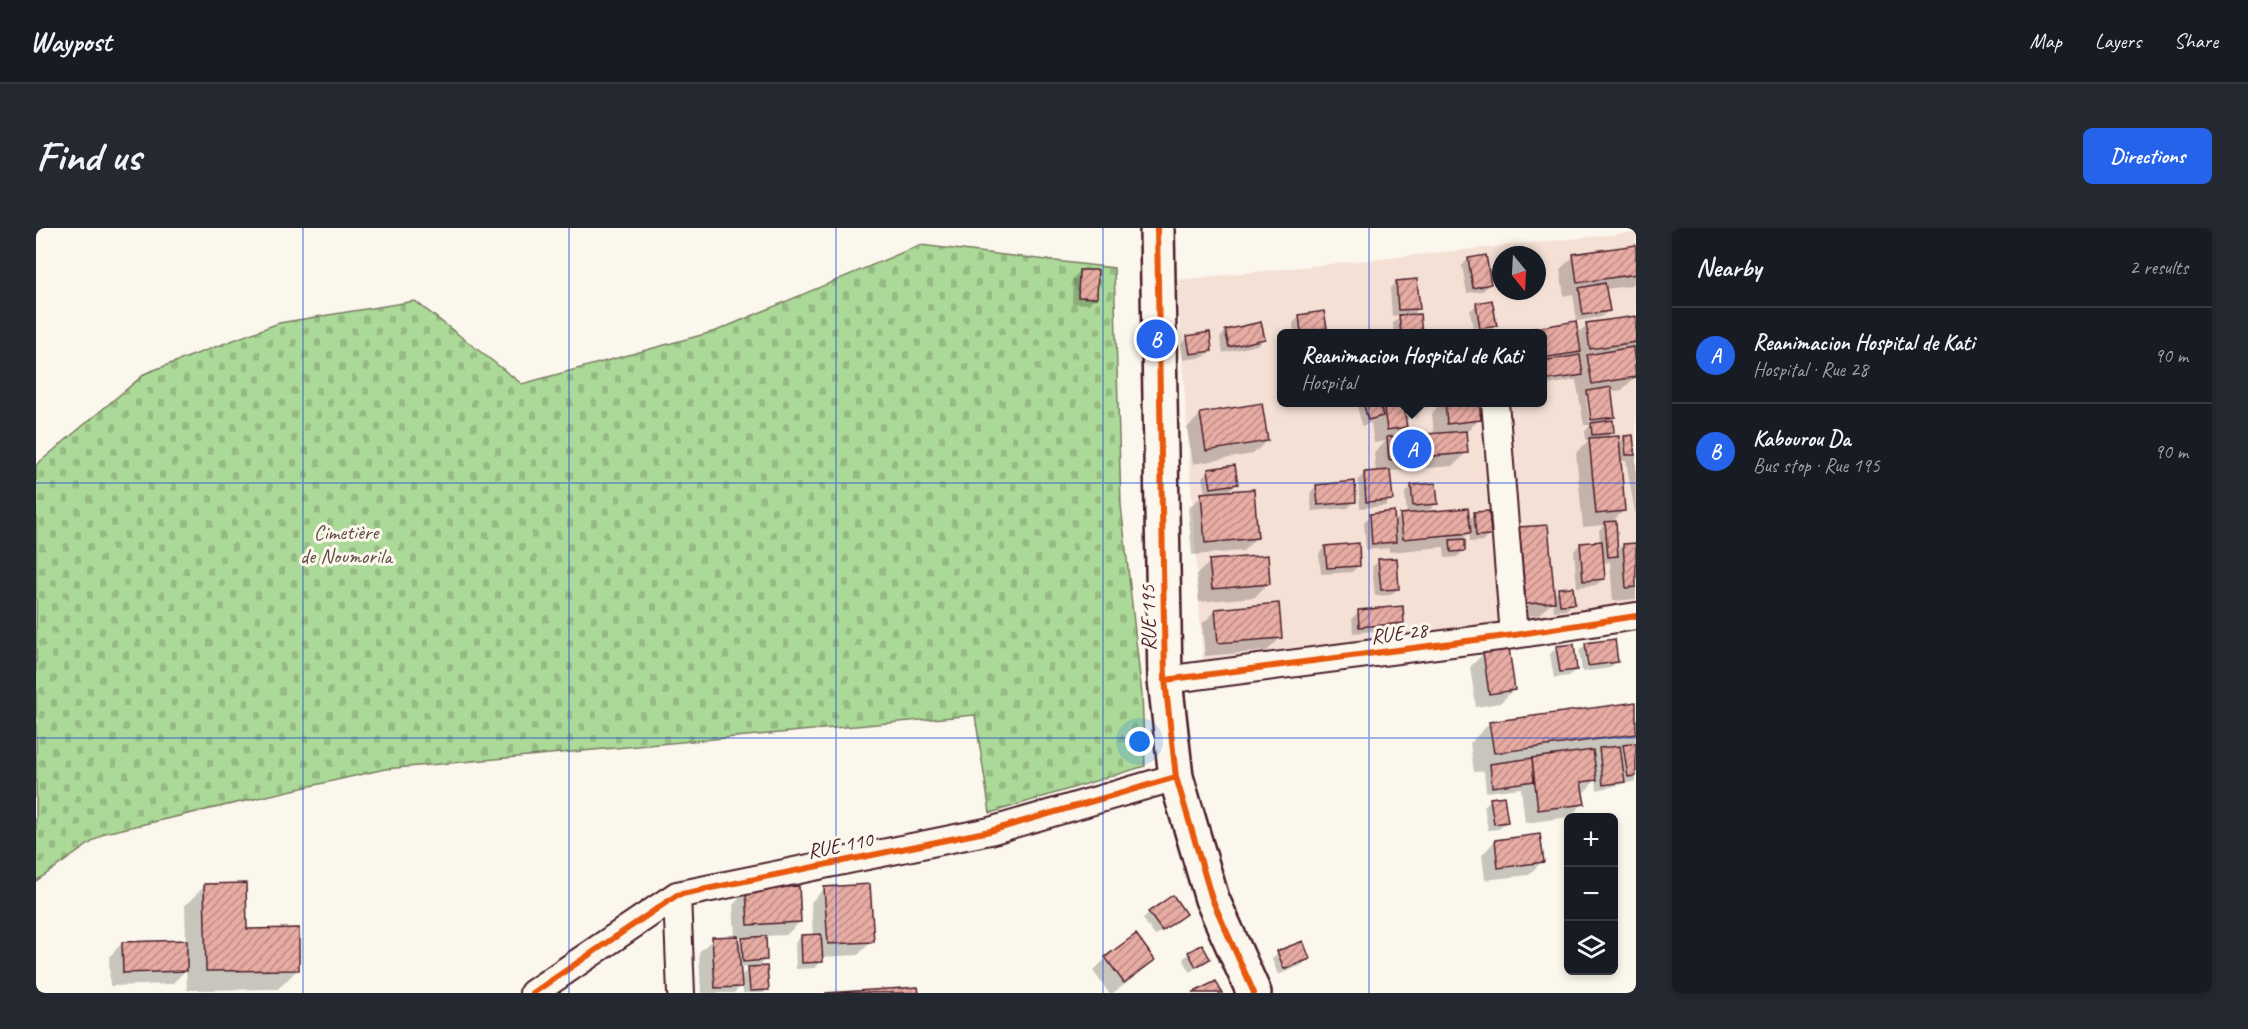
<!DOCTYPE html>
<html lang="en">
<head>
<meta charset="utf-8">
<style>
  :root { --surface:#171b24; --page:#242831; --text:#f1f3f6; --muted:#9ea1a6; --line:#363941; --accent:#2563eb }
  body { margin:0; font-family:Caveat,sans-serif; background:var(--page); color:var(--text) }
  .controls { position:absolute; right:18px; bottom:18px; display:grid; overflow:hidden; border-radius:9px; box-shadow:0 3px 9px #0003 }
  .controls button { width:54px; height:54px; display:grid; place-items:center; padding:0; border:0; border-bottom:2px solid var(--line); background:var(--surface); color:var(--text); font:30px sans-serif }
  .compass { position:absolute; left:1456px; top:18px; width:54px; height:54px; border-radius:50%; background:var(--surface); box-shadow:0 3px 9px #0003; rotate:162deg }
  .you { position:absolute; left:1104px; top:514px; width:21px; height:21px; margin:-15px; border:4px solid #fff; border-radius:50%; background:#1a73e8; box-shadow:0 0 0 9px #1a73e833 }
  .badge { display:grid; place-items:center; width:39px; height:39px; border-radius:50%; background:var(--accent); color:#fff; font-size:20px; font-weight:700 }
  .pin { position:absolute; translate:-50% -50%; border:3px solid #fff; box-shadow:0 2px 6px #0006 }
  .popup { position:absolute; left:1241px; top:101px; width:270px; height:78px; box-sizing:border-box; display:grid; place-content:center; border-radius:9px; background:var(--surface); filter:drop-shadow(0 2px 4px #0005); font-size:20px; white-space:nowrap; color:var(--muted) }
  .popup b { font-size:22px; color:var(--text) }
  .popup::after { content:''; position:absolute; left:50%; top:100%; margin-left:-12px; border:12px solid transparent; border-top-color:var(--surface) }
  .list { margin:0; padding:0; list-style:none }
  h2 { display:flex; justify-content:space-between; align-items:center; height:78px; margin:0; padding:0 24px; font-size:26px }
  h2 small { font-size:20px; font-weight:400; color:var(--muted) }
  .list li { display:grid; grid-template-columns:39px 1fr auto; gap:18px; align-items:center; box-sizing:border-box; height:96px; padding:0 24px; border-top:2px solid var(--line) }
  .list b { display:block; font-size:22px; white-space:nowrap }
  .list p { margin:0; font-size:20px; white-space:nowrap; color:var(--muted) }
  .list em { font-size:20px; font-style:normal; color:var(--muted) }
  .icon { flex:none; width:33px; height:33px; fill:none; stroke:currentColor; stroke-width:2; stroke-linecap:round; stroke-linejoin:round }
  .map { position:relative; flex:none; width:1600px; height:765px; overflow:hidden; border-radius:9px }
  header { display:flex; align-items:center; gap:36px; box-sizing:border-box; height:84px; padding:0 30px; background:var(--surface); border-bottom:2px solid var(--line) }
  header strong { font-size:28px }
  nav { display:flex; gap:33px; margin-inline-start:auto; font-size:21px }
  .intro { display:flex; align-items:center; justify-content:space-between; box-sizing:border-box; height:144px; padding:0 36px }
  h1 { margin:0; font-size:42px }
  .button { padding:15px 27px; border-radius:9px; background:var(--accent); color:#fff; font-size:21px; font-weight:700 }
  main { display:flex; gap:36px; padding:0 36px }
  aside { flex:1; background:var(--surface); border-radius:9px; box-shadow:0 3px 9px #0003 }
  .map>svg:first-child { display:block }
  .built { fill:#f5e0d6; fill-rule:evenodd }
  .cemetery { fill:url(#cemetery-stones); stroke:#7a7c62; stroke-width:1.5 }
  .shadow { fill:#0003; fill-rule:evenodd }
  .building { fill:url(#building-hatch); stroke:#4a1f2b; stroke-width:1.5 }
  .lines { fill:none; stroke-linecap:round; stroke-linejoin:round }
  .street-casing { stroke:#4a1f2b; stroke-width:30 }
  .secondary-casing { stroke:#4a1f2b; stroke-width:38 }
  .street { stroke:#fbf7ec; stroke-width:26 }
  .secondary { stroke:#fbf7ec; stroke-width:33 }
  .cycleway-casing { stroke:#fbf7ec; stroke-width:10 }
  .cycleway { stroke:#e8590c; stroke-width:6 }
  .grid { fill:none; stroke:#1d4ed8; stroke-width:1.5; stroke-opacity:0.55 }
  .labels { text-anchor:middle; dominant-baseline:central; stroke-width:6; stroke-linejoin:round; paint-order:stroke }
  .park-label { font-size:21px; fill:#624e46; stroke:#fbf7ec }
  .street-label { font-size:21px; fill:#4a1f2b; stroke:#fbf7ec }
</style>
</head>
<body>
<header>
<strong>Waypost</strong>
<nav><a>Map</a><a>Layers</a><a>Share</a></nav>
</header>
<div class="intro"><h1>Find us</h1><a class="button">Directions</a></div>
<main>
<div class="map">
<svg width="1600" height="765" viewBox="0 0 1600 765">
  <defs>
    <pattern id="cemetery-stones" width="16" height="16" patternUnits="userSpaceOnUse" patternTransform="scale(1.5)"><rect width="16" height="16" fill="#abd998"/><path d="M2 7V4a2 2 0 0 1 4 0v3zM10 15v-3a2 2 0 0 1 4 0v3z" fill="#95ba83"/></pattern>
    <pattern id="building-hatch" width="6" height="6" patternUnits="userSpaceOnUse" patternTransform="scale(1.5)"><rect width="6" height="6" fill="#e7aca3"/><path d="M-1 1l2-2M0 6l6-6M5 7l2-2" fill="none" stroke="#bd8b85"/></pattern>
  </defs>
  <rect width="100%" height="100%" fill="#fbf7ec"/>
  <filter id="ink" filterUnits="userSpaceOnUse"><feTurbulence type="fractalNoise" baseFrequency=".0167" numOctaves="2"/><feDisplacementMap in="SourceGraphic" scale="12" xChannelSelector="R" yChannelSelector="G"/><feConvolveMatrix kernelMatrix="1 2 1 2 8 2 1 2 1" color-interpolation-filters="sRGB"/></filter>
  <g filter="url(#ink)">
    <!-- built -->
    <path class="built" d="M1600 4V379L1167 434 1141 52ZM1465 27H1501V63H1465ZM1246 106H1506V174H1246Z"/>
    <!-- cemetery -->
    <path class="cemetery" d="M884 17 1078 40 1085 277 1106 467 1109 538 954 585 939 487 349 541 69 605 0 653V237L110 145 243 95 379 73 486 156 680 103Z"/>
    <!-- shadow -->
    <path class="shadow" d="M1600 18V52L1594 58 1569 61 1572 83 1565 89 1541 93 1537 66 1528 68 1524 41 1538 28Z
      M1432 31 1453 56 1447 63 1431 65 1426 38Z
      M1043 43 1059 69 1053 76 1036 75 1037 50Z
      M1360 54 1383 80 1375 88 1384 106H1358L1357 95 1365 87 1356 88 1354 61Z
      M1441 76 1459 98 1453 104 1438 106V103L1454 101V98L1437 100 1434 83Z
      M1263 89 1289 99 1283 106H1258L1257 95Z
      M1600 89V122L1596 126 1600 148 1586 162 1574 164 1577 188 1571 195 1577 204 1570 210 1582 216 1588 209 1597 223 1600 220V290L1590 233H1583L1587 283 1575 295 1580 324 1587 317 1600 316V371L1577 373 1574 334 1566 335 1567 351 1560 357 1541 359 1538 323 1544 316 1564 315 1563 302 1568 297 1547 299 1540 225 1553 212H1550L1549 203 1554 198 1557 199 1553 168H1550L1554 197H1548L1540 152 1506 158V106H1541L1551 97Z
      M1190 103 1228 110 1221 117 1187 125 1184 110Z
      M1152 110 1175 122 1168 129 1147 132 1145 116Z
      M1320 174H1394L1380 189 1368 191 1369 198 1357 211 1398 207 1396 186 1405 174H1441L1443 191 1429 206 1431 224 1417 238 1353 243 1355 271 1349 278 1324 280 1322 252 1328 246 1340 245 1338 225 1350 213 1338 215 1335 195 1326 198Z
      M1165 186 1231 213 1217 226 1157 236 1151 200Z
      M1172 243 1200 255 1191 265 1220 310 1207 323 1156 327 1152 280 1169 266 1166 249Z
      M1280 258 1319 273 1312 280 1276 283 1274 265Z
      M1376 258 1400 275 1394 282 1374 284V287L1432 292 1439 286 1453 306 1447 313 1434 314 1433 305 1427 311 1428 322 1421 329 1409 330 1408 319 1353 324V320L1330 322 1328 294 1335 287 1357 295 1365 287H1371L1369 265Z
      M1484 301 1517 368 1523 362 1537 375 1530 382 1518 383 1517 373 1503 387 1477 389 1471 314Z
      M1289 319 1323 337 1316 344 1285 346 1283 326Z
      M1343 333 1362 360 1355 367 1339 368 1336 339Z
      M1174 334 1232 355 1219 369 1163 374 1160 347Z
      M1180 383 1245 409 1231 423 1169 428 1166 396Z
      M1323 384 1367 395 1360 401 1317 405 1316 390Z
      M1549 417 1581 433 1574 440 1546 444 1543 423Z
      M1521 419 1540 441 1533 448 1518 450 1514 426Z
      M1448 425 1477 462 1464 475 1440 479 1434 439Z
      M1600 476V513L1596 517 1600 516V553L1561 562 1560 552 1546 566 1547 576 1533 589 1489 595 1485 560 1450 564 1448 543 1438 544 1434 515 1454 495Z
      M1455 571 1470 594 1463 601 1452 602 1448 578Z
      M1459 613 1506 633 1493 647 1449 652 1446 627Z
      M169 658 210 703 262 741 242 761 151 762 150 742 136 756 74 758 73 729 86 715 150 714 149 677Z
      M789 660 836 713 822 727 785 729 786 733 779 740 760 741 759 715 765 708H777L775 674Z
      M710 663 764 694 750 707 728 708 729 731 721 740 731 761 728 765H707V756L698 765H665L663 724 677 711 699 709 697 677ZM708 709 701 716V710ZM715 738 703 750V739Z
      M1113 685 1148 686 1119 708 1107 691Z
      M1153 725 1172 731 1154 744 1147 731Z
      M1242 725 1273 730 1266 737 1242 747 1236 731Z
      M1070 730 1117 732 1104 745 1077 765H1073L1057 743Z"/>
    <!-- building -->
    <path class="building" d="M1600 17V46L1541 55 1537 26Z
      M1450 27 1455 56 1437 60 1432 30Z
      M1043 42H1062L1061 70 1042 69Z
      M1381 51 1384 81 1362 82 1360 53Z
      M1569 55 1574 83 1547 87 1543 60Z
      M1456 72 1461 98 1444 101 1440 75Z
      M1288 83 1291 100 1265 104 1263 87Z
      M1384 86 1386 106H1365L1363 87Z
      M1600 88V114L1554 121 1550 95Z
      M1540 93 1545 124 1506 130V106H1465Z
      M1225 94 1229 111 1193 119 1189 102Z
      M1174 104 1176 123 1154 126 1151 108Z
      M1597 119 1600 149 1556 156 1551 127Z
      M1544 127 1547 147 1506 153V133Z
      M1575 159 1579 189 1555 192 1551 163Z
      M1327 174H1343L1347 188 1332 192Z
      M1347 174H1395V176L1368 180 1371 199 1351 202Z
      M1409 174H1443L1445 192 1411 196Z
      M1226 175 1232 213 1170 223 1164 185Z
      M1577 192 1578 205 1556 207 1555 195Z
      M1430 203 1432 225 1353 232 1351 209Z
      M1597 207 1599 227H1590L1588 208Z
      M1583 208 1589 283 1560 286 1553 210Z
      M1199 237 1202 256 1175 260 1172 241Z
      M1354 242 1357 272 1330 274 1328 244Z
      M1319 253 1320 274 1282 277 1280 257Z
      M1400 255 1402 276 1377 278 1375 257Z
      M1218 261 1222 310 1169 315 1165 265Z
      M1432 280 1435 305 1367 311 1364 286Z
      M1358 283 1360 314 1336 316 1334 286Z
      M1453 283 1455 307 1440 308 1438 284Z
      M1580 293 1582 328 1572 329 1569 294Z
      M1512 297 1519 374 1490 376 1483 299Z
      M1429 311V323L1415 324 1414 312Z
      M1566 313 1569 351 1547 353 1544 315Z
      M1323 315 1324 338 1291 340 1289 318Z
      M1600 315V359L1590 360 1587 316Z
      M1232 327 1234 356 1176 361 1173 332Z
      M1361 330 1363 361 1345 362 1342 331Z
      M1537 359 1539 376 1524 377 1522 360Z
      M1243 375 1246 410 1182 415 1179 381Z
      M1367 378 1368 395 1323 399 1322 382Z
      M1579 411 1582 434 1552 438 1549 415Z
      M1538 416 1541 442 1524 444 1520 418Z
      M1473 420 1479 462 1453 466 1447 424Z
      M1600 474V506L1458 525 1453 494Z
      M1600 515V548L1592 549 1587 517Z
      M1584 518 1589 554 1567 557 1563 520Z
      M1557 522 1561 552 1545 554 1549 576 1502 582 1496 530Z
      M1496 530 1498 553 1456 559 1454 536Z
      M1468 568 1472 594 1458 596 1454 570Z
      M1504 606 1508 634 1462 640 1459 612Z
      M210 655 211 701 263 700V742L170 743 168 656Z
      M834 656 838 714 792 716 788 659Z
      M763 658 765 694 712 697 710 662Z
      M1137 667 1150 686 1126 703 1112 684Z
      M785 706 787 734 766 735 765 707Z
      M1100 706 1119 732 1088 755 1069 729Z
      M702 708 706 759 679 760 676 709Z
      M730 708 731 732 707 734 706 710Z
      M151 712V743L87 745 86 714Z
      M1267 713 1274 731 1248 741 1241 723Z
      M1166 716 1174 731 1160 739 1152 724Z
      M731 738 733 762 714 763 712 739Z
      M1180 753 1186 765H1156Z
      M882 759 883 765H789Z"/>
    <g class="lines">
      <!-- street casing -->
      <g class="street-casing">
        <path id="street" d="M1459 174 1478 407
          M1129 452 1478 407 1600 388
          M641 667 645 765
          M497 765 641 667 954 603 1140 549"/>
      </g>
      <!-- secondary casing -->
      <g class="secondary-casing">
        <path id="secondary" d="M1121 0 1129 452 1140 549 1176 671 1218 765"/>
      </g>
      <!-- street -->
      <use href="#street" class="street"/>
      <!-- secondary -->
      <use href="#secondary" class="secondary"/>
      <!-- cycleway casing -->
      <g class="cycleway-casing">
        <path id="cycleway" d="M1121 0 1129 452 1140 549 1176 671 1218 765
          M1129 452 1478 407 1600 388
          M497 765 641 667 954 603 1140 549"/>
      </g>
      <!-- cycleway -->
      <use href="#cycleway" class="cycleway"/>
    </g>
  </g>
  <!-- grid -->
  <path class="grid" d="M267 0V765M533 0V765M800 0V765M1067 0V765M1333 0V765M0 255H1600M0 510H1600"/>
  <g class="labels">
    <!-- park labels -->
    <g class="park-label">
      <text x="310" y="304">Cimetière<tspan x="310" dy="24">de Noumorila</tspan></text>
    </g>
    <!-- street labels -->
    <g class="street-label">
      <text transform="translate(1112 390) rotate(-91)">RUE 195</text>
      <text transform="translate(1363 405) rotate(-7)">RUE 28</text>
      <text transform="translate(804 617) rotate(-11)">RUE 110</text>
    </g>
  </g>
</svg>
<div class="controls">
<button>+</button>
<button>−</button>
<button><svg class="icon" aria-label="layers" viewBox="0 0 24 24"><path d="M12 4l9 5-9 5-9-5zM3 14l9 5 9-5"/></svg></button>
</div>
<svg class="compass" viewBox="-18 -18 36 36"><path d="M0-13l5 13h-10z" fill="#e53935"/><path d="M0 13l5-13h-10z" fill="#9ea1a6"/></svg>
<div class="you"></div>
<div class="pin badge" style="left:1376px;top:221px">A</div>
<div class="popup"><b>Reanimacion Hospital de Kati</b>Hospital</div>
<div class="pin badge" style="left:1120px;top:111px">B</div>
</div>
<aside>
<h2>Nearby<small>2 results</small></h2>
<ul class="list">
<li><span class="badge">A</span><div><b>Reanimacion Hospital de Kati</b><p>Hospital · Rue 28</p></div><em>90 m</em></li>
<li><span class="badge">B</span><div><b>Kabourou Da</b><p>Bus stop · Rue 195</p></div><em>90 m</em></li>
</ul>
</aside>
</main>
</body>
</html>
